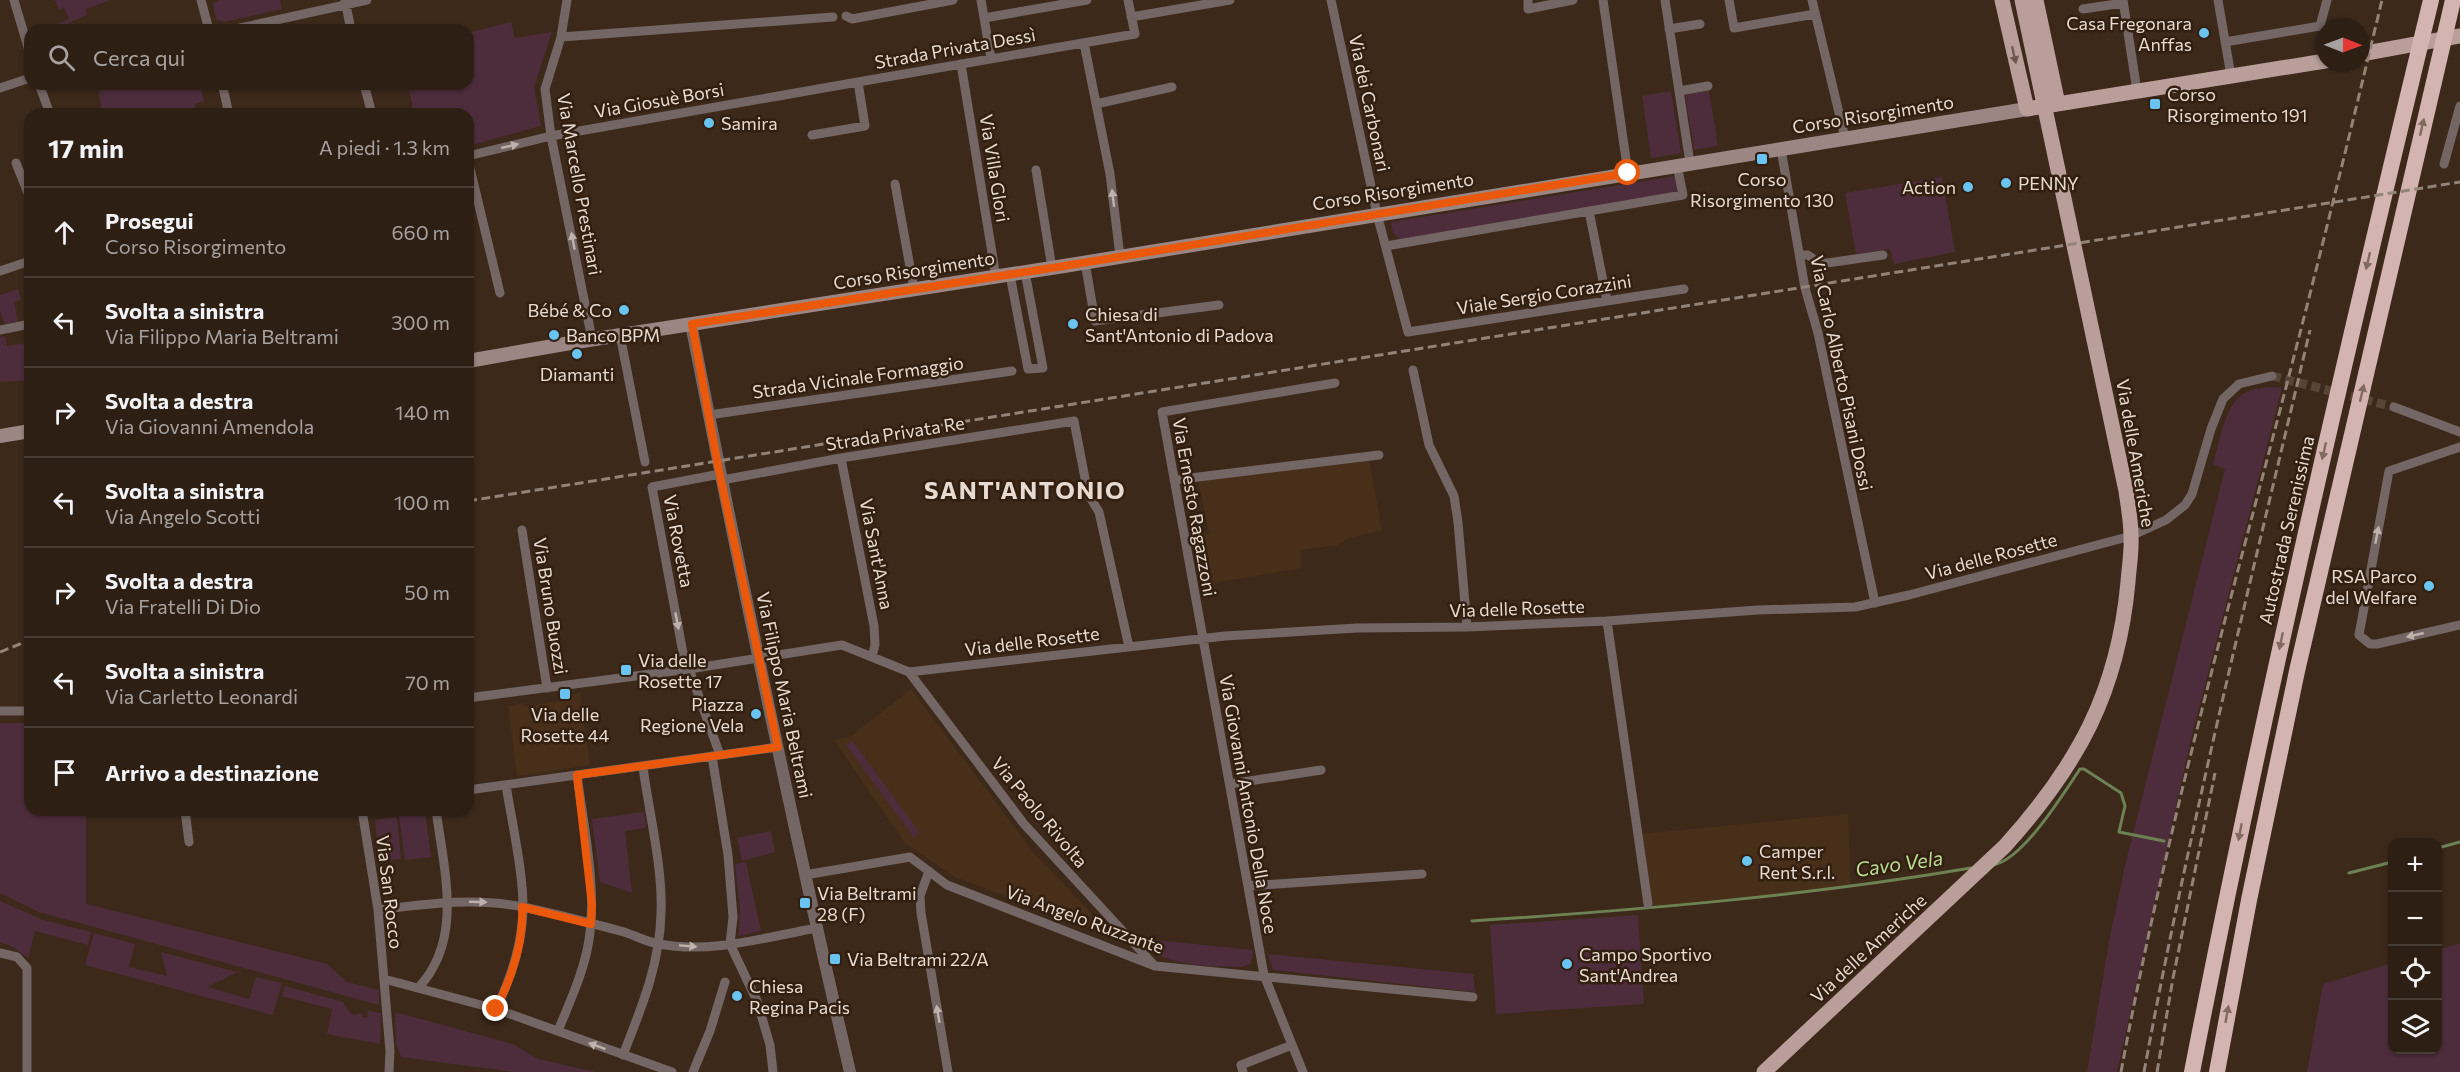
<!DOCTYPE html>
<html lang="it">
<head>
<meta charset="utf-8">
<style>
  :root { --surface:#2d1f14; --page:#35271d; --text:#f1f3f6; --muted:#a7a2a0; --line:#483d34 }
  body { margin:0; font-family:Commissioner,sans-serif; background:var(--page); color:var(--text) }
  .controls { position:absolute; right:18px; bottom:18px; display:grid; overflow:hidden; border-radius:12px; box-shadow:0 2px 4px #0004 }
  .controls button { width:54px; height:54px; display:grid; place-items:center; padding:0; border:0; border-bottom:2px solid var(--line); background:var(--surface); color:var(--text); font:30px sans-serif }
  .compass { position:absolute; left:2316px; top:18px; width:54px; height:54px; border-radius:50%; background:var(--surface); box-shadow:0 2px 4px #0004; rotate:91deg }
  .stop { position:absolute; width:18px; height:18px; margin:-14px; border:4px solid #ea580c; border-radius:50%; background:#fff }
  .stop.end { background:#ea580c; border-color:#fff; box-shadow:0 2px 6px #0008 }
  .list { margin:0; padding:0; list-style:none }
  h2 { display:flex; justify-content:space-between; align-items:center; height:78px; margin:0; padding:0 24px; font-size:26px }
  h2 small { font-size:20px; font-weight:400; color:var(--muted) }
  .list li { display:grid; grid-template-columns:39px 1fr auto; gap:18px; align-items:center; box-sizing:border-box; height:90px; padding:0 24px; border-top:2px solid var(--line) }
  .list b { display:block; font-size:22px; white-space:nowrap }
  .list p { margin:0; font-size:20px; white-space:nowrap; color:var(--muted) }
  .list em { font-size:20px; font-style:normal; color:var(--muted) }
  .icon { flex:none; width:33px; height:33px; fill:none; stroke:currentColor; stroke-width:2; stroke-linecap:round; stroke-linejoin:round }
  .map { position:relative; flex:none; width:2460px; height:1072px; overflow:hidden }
  .search { position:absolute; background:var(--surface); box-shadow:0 2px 4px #0004; left:24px; top:24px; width:450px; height:66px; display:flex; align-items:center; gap:15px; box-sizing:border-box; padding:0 21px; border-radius:18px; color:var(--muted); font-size:22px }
  .panel { position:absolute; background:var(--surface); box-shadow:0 2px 4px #0004; left:24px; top:108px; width:450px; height:708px; border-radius:18px }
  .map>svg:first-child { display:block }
  .built { fill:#472f1a }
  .green { fill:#4d2d3b }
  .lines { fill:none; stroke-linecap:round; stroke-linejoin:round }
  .stream { stroke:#6c8254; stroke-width:3 }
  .minor-tunnel { stroke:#564435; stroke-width:9; stroke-dasharray:9 4.5; stroke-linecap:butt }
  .minor { stroke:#746665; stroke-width:9 }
  .tertiary { stroke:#746665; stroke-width:12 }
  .secondary { stroke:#9b8683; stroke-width:14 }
  .primary { stroke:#b99e9a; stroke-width:15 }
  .motorway { stroke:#d4b4b0; stroke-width:16 }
  .rail { stroke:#938377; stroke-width:3; stroke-dasharray:9 4.5; stroke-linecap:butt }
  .oneway { fill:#6f584e }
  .oneway2 { fill:#836a60 }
  .oneway3 { fill:#bfb1ab }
  .route { stroke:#ea580c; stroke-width:8 }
  .poi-dot { fill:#69c4f1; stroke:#321f10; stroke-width:2 }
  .labels { text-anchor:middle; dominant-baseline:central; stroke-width:5; stroke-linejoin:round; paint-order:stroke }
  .poi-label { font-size:18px; fill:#e7dad0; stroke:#321f10; text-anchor:start }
  .street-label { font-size:18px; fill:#e7dad0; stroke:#321f10 }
  .water-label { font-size:20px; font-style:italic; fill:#badc94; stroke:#321f10 }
  .district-label { font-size:24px; font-weight:bold; letter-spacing:1.5px; fill:#e7dad0; stroke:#321f10 }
</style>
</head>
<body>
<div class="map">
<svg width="2460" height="1072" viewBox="0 0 2460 1072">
  <rect width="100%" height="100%" fill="#3c291a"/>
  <!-- built -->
  <path class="built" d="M1369 458 1382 530 1346 539 1338 545 1301 550 1302 568 1202 585 1193 535 1209 533 1198 480Z
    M911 689 1034 853 1110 933 1109 936 953 876 905 843 834 740 850 737Z
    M580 693 590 765 517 776 508 706 523 703 524 707 563 701V696Z
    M1848 814 1851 888 1652 906 1640 834Z"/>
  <!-- green -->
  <path class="green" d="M55 0H111L86 9 87 15 53 30H43L69 19 64 8 59 10Z
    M219 0H280L282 9 224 22 216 19 213 3Z
    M511 22 515 38 552 32 534 87 541 126 468 146V114H414L408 84H468V33Z
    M109 84H200L204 101 195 104 194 114H102L98 86Z
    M1671 91 1681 153 1651 158 1642 96Z
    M1709 91 1718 146 1694 150 1685 95Z
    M1676 176 1679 189 1676 194 1400 239 1393 233 1391 222Z
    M1942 177 1955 252 1894 264 1890 249 1856 254 1845 193Z
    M18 289 21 300 14 302 18 321 5 324 0 311V295Z
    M5 336 7 346 26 343 30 346V380L0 382V337Z
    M2270 387 2282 388 2191 739 2117 1072H2087L2110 936 2127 857 2225 469 2213 464C2220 442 2225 398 2251 390 2257 388 2264 388 2270 387Z
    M0 723H30V810H86V904L327 964 347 982 379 990V1005L39 912 0 893Z
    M852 740 920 833 914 838 846 745Z
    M425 810 431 857 405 860 399 815Z
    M644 812 646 828 625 831 632 893 600 882 592 819Z
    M397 817 401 859 379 861 375 820Z
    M771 831 775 852 742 861 737 838Z
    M746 862 761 931 738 936 740 910 735 864Z
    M0 901 43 920 91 932 88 945 35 931 28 958 11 946 0 942Z
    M1638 915 1644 1004 1496 1014 1490 925Z
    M94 933 135 944 129 967 167 976 161 952 237 972 208 987 249 999 256 977 282 983 273 1015 85 965Z
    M1137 938 1252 950 1253 956 1250 964 1241 967C1205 966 1161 967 1137 938Z
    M2460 943V1072H2307L2323 984 2392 963V1050H2438V950Z
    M1268 954 1473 974 1475 992 1273 970Z
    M285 986 343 1002 349 1012 354 1015 361 1013 363 1018 368 1017 367 1011 381 1013 380 1044 327 1034 332 1009 282 996Z
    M395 1012 513 1044 538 1059 596 1072H514L401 1057 396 1044Z"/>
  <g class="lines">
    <!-- stream -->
    <path class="stream" d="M2438 848 2460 842
      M1993 865C2023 860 2063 794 2080 769H2084L2121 793 2125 806 2119 832 2164 841
      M2349 873 2392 862
      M1472 921C1639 910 1806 896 1971 868"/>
    <!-- minor-tunnel -->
    <path class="minor-tunnel" d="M2272 376 2394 407"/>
    <!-- minor -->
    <path class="minor" d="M14 0 30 54
      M201 0 209 30
      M345 0 351 30
      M567 0 561 37 545 89 551 136 592 339
      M981 0 991 59
      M1331 0 1377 214 1408 332 1684 289
      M1528 0V9L1573 0
      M1603 0 1628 173
      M1665 0 1679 91
      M1729 0 1734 28 1815 14
      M1812 0 1845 138
      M2123 0 2137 91
      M2218 0 2231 76
      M2083 9 2123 3
      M846 16 852 19 953 0
      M1131 17 1230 0
      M984 18 1087 0
      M1669 29 1700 24
      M231 30 367 0
      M561 37 833 17
      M2225 42 2320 26 2327 0
      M1084 43 1110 174 1120 256
      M961 64 996 277
      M39 84 50 114
      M222 84 229 114
      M364 84 372 114
      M0 88 30 78
      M1096 104 1172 87
      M812 135 865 126 858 82 1135 34 1128 0
      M1781 149 1805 288 1818 333 1875 603
      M468 156 551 136 858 82
      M468 160 500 293
      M16 163 30 198
      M1690 163 1679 91 1708 86
      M2444 164 2460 106
      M1036 170 1052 268
      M895 184 914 289
      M1589 211 1607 301
      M1386 246 1683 195 1677 165
      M1800 255H1808L1820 264 1883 255
      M1085 262 1095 321 1219 305
      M0 271 30 261
      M1010 275 1028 369 1043 368 1025 272
      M0 330 30 324
      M620 335 645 462
      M1413 370 1429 445 1454 496 1458 522 1467 627
      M2394 407 2460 432
      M709 415 1012 371
      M2460 447 2389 471 2359 635 2370 644H2377L2460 625
      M841 458 874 626 875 645 872 657
      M722 480 841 458 1074 421 1088 494 1099 512 1129 647
      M1174 480 1379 455
      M522 530 547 688
      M1607 621 1648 904
      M686 669 652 487 720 474
      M689 669 720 755
      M909 672 1024 824 1153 964
      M468 698 689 669 842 645 909 672 1225 636 1357 628 1467 627 1607 621 1758 610 1855 607 1909 595 2131 536 2166 520 2185 505 2192 494 2211 429 2223 399 2239 384 2272 376
      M0 711H30
      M712 756 728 855 733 917 730 944 757 1001 770 1045 773 1072
      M1230 784 1321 770
      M468 790 778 747
      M185 810 189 842
      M362 810 378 910 390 1051 389 1072
      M929 871 920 896 921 913 948 1072
      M805 875 910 857 947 885 1155 966 1473 997
      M1248 886 1422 874
      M378 910C426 904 474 897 523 907 556 914 591 923 624 932 636 936 647 942 659 944 711 954 766 937 817 928
      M0 953 17 957 27 968V1072
      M384 979 496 1009 672 1072
      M418 988C464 940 444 870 436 810
      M496 1009C509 982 519 954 522 924 527 887 512 824 506 785
      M558 1031C570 1001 584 972 589 940 597 886 584 829 577 775
      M623 1055C641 1009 660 964 661 913 663 868 649 813 643 767
      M693 1072 710 1031 725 982
      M1243 1072 1241 1065 1292 1045
      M1303 1072 1264 975 1162 412 1335 383"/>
    <!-- tertiary -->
    <path class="tertiary" d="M691 324C740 574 792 824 850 1072"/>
    <!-- secondary -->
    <path class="secondary" d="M468 361 576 342 1064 266 2027 109
      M0 436 30 431"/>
    <!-- primary -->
    <path class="primary" d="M2002 0 2027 109 2325 61
      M2036 0 2058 104
      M2361 54 2460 36
      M1764 1072 2005 846C2078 765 2118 692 2128 582 2129 567 2132 551 2131 536 2131 521 2128 506 2126 491L2022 0"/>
    <!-- motorway -->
    <path class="motorway" d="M2192 1072C2262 713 2345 356 2431 0
      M2217 1072 2249 900 2297 671 2453 0"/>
    <!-- rail -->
    <path class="rail" d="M468 501 2460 182
      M0 652 30 640
      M2121 1072C2162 850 2222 632 2279 414 2315 277 2349 138 2382 0
      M2144 1072C2190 823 2252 576 2310 330
      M2157 1072 2173 978 2215 773"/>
  </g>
  <!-- one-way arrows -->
  <defs><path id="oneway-solid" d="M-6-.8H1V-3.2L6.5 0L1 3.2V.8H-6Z" transform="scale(1.5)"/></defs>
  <use class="oneway" href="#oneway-solid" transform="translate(2014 55) rotate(77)"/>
  <g class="oneway2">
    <use href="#oneway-solid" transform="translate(2422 127) rotate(-77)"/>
    <use href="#oneway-solid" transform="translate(2368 261) rotate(103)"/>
    <use href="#oneway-solid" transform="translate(2362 393) rotate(-77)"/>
    <use href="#oneway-solid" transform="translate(2324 451) rotate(103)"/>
    <use href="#oneway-solid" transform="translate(2281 641) rotate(102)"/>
    <use href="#oneway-solid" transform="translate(2240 832) rotate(101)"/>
    <use href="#oneway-solid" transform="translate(2227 1014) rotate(-80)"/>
  </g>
  <g class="oneway3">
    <use href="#oneway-solid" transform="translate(510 146) rotate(-13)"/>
    <use href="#oneway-solid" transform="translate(1113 198) rotate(-97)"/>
    <use href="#oneway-solid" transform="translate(573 241) rotate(-101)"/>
    <use href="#oneway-solid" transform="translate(2377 535) rotate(-79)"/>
    <use href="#oneway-solid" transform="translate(677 621) rotate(79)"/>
    <use href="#oneway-solid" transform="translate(2415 635) rotate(167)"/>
    <use href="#oneway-solid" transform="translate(478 902) rotate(2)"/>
    <use href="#oneway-solid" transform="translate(688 946) rotate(4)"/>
    <use href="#oneway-solid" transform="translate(938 1014) rotate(-100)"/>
    <use href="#oneway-solid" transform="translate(597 1046) rotate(-160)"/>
  </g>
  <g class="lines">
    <!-- route -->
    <path class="route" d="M496 1009C512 977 524 943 522 907L591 924 592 905 577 775 778 747 718 466 692 324 1064 266 1628 173"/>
  </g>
  <!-- markers -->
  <g class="poi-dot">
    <circle cx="2204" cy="33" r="6"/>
    <rect x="2149" y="98" width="12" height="12" rx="3"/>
    <circle cx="709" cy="123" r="6"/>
    <rect x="1756" y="153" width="12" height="12" rx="3"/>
    <circle cx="2006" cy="183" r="6"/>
    <circle cx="1968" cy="187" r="6"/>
    <circle cx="624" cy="310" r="6"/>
    <circle cx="1073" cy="324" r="6"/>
    <circle cx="554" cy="335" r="6"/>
    <circle cx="577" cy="354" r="6"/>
    <circle cx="2429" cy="586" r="6"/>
    <rect x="620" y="664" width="12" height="12" rx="3"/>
    <rect x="559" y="688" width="12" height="12" rx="3"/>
    <circle cx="756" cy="714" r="6"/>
    <circle cx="1747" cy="861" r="6"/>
    <rect x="799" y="897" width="12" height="12" rx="3"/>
    <rect x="829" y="953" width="12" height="12" rx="3"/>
    <circle cx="1567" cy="964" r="6"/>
    <circle cx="737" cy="996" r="6"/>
  </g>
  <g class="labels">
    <!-- poi labels -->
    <g class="poi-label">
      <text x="2192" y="23" text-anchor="end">Casa Fregonara<tspan x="2192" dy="21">Anffas</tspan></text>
      <text x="2167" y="94">Corso<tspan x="2167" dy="21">Risorgimento 191</tspan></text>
      <text x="721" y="123">Samira</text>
      <text x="1762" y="179" text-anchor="middle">Corso<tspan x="1762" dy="21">Risorgimento 130</tspan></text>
      <text x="2018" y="183">PENNY</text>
      <text x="1956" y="187" text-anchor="end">Action</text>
      <text x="612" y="310" text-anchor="end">Bébé &amp; Co</text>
      <text x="1085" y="314">Chiesa di<tspan x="1085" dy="21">Sant'Antonio di Padova</tspan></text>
      <text x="566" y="335">Banco BPM</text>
      <text x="577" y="374" text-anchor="middle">Diamanti</text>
      <text x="2417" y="576" text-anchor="end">RSA Parco<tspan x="2417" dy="21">del Welfare</tspan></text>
      <text x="638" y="660">Via delle<tspan x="638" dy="21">Rosette 17</tspan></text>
      <text x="744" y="704" text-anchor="end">Piazza<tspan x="744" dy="21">Regione Vela</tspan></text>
      <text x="565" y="714" text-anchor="middle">Via delle<tspan x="565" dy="21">Rosette 44</tspan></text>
      <text x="1759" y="851">Camper<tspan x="1759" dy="21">Rent S.r.l.</tspan></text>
      <text x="817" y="893">Via Beltrami<tspan x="817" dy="21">28 (F)</tspan></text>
      <text x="1579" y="954">Campo Sportivo<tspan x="1579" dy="21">Sant'Andrea</tspan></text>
      <text x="847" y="959">Via Beltrami 22/A</text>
      <text x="749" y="986">Chiesa<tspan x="749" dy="21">Regina Pacis</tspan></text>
    </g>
    <!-- street labels -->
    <g class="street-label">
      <text transform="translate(955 48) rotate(-10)">Strada Privata Dessì</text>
      <text transform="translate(659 100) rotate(-10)">Via Giosuè Borsi</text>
      <text transform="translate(1370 103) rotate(78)">Via dei Carbonari</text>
      <text transform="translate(1873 114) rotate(-9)">Corso Risorgimento</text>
      <text transform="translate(995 168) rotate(81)">Via Villa Glori</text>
      <text transform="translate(580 184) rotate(80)">Via Marcello Prestinari</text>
      <text transform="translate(1393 191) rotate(-9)">Corso Risorgimento</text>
      <text transform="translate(914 270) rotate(-9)">Corso Risorgimento</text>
      <text transform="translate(1544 294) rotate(-9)">Viale Sergio Corazzini</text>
      <text transform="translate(1842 373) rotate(78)">Via Carlo Alberto Pisani Dossi</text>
      <text transform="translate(858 377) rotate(-8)">Strada Vicinale Formaggio</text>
      <text transform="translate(895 433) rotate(-9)">Strada Privata Re</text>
      <text transform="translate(2136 453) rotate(80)">Via delle Americhe</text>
      <text transform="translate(1195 507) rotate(80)">Via Ernesto Ragazzoni</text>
      <text transform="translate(2286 530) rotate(-77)">Autostrada Serenissima</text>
      <text transform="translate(679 541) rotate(79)">Via Rovetta</text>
      <text transform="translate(877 554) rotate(79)">Via Sant'Anna</text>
      <text transform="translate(1991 556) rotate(-15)">Via delle Rosette</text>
      <text transform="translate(551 606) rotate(81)">Via Bruno Buozzi</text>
      <text transform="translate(1517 608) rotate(-2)">Via delle Rosette</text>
      <text transform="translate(1032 641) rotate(-7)">Via delle Rosette</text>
      <text transform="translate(785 695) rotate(78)">Via Filippo Maria Beltrami</text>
      <text transform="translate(1249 804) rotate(80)">Via Giovanni Antonio Della Noce</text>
      <text transform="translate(1040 812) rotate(50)">Via Paolo Rivolta</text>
      <text transform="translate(390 892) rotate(83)">Via San Rocco</text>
      <text transform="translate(1085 919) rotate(20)">Via Angelo Ruzzante</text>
      <text transform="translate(1868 948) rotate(-43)">Via delle Americhe</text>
    </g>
    <!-- water labels -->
    <g class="water-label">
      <text transform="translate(1899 863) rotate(-8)">Cavo Vela</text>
    </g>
    <!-- district labels -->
    <g class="district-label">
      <text x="1025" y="489">SANT'ANTONIO</text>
    </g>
  </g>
</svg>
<div class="controls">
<button>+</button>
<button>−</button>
<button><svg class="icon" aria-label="locate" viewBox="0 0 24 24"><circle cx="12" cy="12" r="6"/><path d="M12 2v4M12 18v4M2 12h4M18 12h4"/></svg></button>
<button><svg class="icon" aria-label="layers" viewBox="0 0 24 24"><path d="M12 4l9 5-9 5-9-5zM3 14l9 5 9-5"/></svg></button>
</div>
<svg class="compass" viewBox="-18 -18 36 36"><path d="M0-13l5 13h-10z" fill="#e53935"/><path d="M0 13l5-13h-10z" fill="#a7a2a0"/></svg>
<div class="stop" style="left:1628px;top:173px"></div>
<div class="stop end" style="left:496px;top:1009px"></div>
<div class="search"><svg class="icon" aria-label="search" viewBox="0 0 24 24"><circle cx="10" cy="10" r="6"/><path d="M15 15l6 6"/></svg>Cerca qui</div>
<section class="panel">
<h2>17 min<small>A piedi · 1.3 km</small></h2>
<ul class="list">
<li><svg class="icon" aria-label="ahead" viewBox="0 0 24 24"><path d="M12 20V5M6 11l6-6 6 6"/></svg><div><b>Prosegui</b><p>Corso Risorgimento</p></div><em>660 m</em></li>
<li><svg class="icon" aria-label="left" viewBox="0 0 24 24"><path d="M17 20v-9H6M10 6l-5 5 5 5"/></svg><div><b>Svolta a sinistra</b><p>Via Filippo Maria Beltrami</p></div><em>300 m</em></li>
<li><svg class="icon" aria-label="right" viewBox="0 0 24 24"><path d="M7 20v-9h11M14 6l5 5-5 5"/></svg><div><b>Svolta a destra</b><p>Via Giovanni Amendola</p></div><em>140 m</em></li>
<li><svg class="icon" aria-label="left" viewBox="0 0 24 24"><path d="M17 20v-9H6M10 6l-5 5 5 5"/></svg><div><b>Svolta a sinistra</b><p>Via Angelo Scotti</p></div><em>100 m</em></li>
<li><svg class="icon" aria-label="right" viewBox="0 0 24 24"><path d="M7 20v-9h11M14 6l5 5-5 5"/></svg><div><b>Svolta a destra</b><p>Via Fratelli Di Dio</p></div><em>50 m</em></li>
<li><svg class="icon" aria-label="left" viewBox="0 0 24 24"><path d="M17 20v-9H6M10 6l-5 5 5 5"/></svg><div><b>Svolta a sinistra</b><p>Via Carletto Leonardi</p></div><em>70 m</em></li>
<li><svg class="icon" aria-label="arrive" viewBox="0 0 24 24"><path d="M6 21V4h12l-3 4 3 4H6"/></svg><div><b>Arrivo a destinazione</b></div></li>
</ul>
</section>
</div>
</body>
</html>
